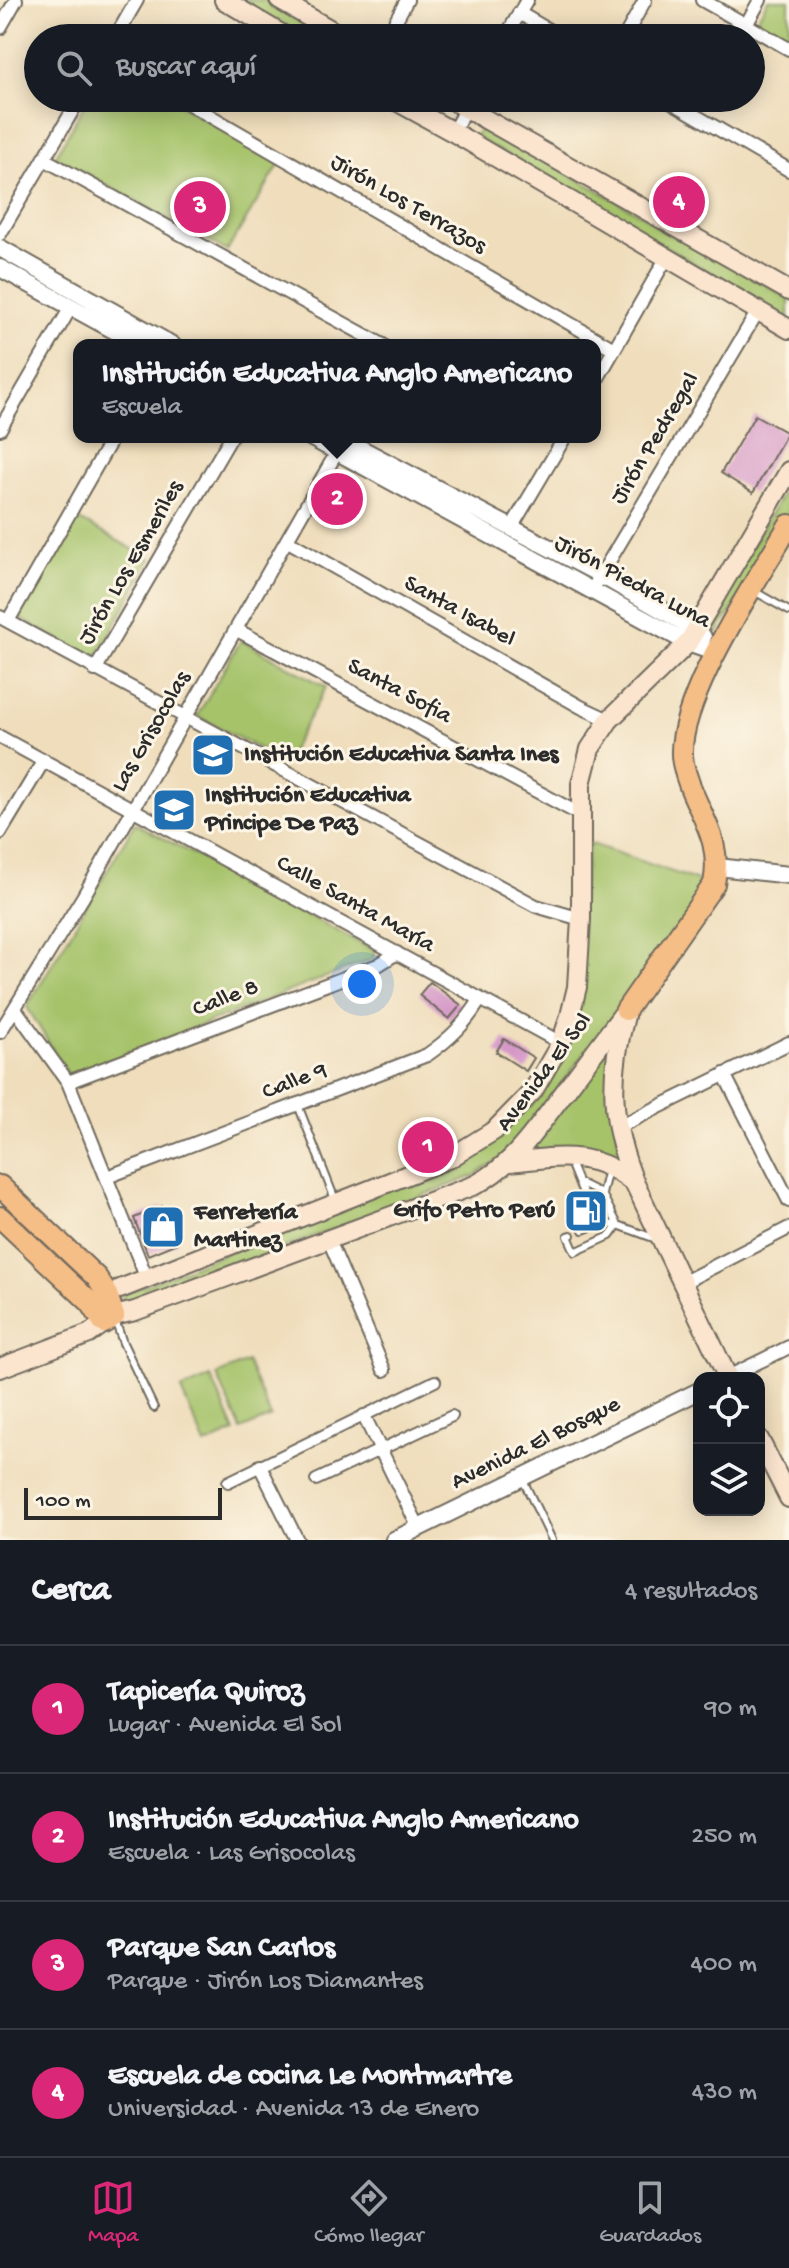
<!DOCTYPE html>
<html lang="es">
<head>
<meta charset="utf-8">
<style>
  :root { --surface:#171b24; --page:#20242c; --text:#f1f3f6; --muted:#9ea1a6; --line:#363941; --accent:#db2777 }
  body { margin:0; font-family:"Gochi Hand",sans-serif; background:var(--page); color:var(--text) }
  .controls { position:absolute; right:24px; bottom:24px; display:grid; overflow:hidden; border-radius:16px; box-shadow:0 4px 20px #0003 }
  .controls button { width:72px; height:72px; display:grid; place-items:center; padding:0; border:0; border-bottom:2px solid var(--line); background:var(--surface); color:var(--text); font:40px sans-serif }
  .scale { position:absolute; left:24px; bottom:20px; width:198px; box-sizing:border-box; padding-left:8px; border:4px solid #2b2b2b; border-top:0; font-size:22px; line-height:28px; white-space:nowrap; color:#2b2b2b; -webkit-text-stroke:6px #fcf5e5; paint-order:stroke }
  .you { position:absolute; left:362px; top:984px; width:28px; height:28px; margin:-20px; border:6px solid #fff; border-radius:50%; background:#1a73e8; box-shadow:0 0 0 12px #1a73e833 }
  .badge { display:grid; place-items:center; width:52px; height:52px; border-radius:50%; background:var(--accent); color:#fff; font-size:26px; font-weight:700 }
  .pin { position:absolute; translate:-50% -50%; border:4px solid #fff; box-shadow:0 2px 8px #0006 }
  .popup { position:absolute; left:73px; top:339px; width:528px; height:104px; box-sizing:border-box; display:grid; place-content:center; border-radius:16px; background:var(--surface); filter:drop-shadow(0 2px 6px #0005); font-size:26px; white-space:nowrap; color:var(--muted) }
  .popup b { font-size:30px; color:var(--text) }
  .popup::after { content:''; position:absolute; left:50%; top:100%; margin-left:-16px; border:16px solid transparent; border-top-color:var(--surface) }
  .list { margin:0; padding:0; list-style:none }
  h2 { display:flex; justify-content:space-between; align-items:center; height:104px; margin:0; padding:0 32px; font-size:34px }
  h2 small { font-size:26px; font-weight:400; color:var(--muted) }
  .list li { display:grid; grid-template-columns:52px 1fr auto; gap:24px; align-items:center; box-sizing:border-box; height:128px; padding:0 32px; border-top:2px solid var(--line) }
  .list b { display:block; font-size:30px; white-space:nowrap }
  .list p { margin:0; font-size:26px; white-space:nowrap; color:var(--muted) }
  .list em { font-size:26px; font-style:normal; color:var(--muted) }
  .icon { flex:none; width:44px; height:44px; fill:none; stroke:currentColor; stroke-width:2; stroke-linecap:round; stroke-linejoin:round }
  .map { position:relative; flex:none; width:789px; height:1540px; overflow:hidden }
  .search { position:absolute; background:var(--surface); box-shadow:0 4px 20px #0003; left:24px; right:24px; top:24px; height:88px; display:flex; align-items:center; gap:20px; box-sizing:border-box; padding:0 28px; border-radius:44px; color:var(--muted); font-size:30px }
  .sheet { height:616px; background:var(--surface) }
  nav { display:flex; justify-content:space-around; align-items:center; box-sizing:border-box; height:112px; border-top:2px solid var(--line); background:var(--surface); font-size:22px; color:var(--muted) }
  nav a { display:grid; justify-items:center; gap:4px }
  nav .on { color:var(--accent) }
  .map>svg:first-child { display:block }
  .green { fill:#a6c36b; stroke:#68774b; stroke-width:2 }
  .building { fill:#d598c8 }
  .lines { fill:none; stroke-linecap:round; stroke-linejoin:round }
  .service-casing { stroke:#70695d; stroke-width:10 }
  .pedestrian-casing { stroke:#70695d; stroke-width:14 }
  .minor-casing { stroke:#70695d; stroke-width:16 }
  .tertiary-casing { stroke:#70695d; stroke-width:20 }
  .secondary-casing { stroke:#70695d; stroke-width:22 }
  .primary-casing { stroke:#70695d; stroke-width:24 }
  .service { stroke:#fff; stroke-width:6 }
  .pedestrian { stroke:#fff; stroke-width:10 }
  .minor { stroke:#fff; stroke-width:12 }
  .tertiary { stroke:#fff; stroke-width:16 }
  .secondary { stroke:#fbe5cf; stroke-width:18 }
  .primary { stroke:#f6be87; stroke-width:20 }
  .labels { text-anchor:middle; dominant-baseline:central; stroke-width:6; stroke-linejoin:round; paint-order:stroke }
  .street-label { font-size:24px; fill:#2b2b2b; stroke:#fcf5e5 }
  .poi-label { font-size:24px; font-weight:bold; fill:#2b2b2b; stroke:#fcf5e5; text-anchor:start }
</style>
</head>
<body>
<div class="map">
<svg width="789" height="1540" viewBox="0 0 789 1540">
  <rect width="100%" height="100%" fill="#fcf5e5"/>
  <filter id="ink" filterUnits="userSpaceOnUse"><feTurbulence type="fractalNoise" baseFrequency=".0125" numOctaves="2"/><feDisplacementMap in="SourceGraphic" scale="16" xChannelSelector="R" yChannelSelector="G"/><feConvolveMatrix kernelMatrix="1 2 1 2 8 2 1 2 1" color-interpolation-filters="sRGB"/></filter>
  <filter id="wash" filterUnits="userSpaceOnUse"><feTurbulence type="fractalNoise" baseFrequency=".006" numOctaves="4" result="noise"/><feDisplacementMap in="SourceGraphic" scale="32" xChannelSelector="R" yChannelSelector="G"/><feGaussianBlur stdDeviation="1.8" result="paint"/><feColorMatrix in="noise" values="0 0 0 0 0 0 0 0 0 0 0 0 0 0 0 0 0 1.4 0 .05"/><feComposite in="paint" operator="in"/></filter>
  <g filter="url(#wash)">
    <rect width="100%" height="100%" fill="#efddbb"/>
    <!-- green -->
    <path class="green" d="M237 0H269L334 38H302Z
      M768 0H789V45L754 24Z
      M88 98H168L281 162 227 251 55 157Z
      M481 127H486L789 298V318L479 139 476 135Z
      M789 482V519L716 635 708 629 707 623Z
      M74 517 151 559 96 659 17 617Z
      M241 640 326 687 285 762 197 716Z
      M135 823 375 951 373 959 69 1076 27 1007Z
      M589 843 704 883 707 892 510 1152 474 1176 124 1308 120 1299 125 1293 456 1162 560 1061Z
      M610 1040 621 1165 529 1154V1150Z
      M247 1362 271 1417 241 1430 217 1375Z
      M211 1377 235 1432 205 1445 181 1390Z"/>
    <g id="blocks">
      <!-- building -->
      <path class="building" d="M755 415 787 433 753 493 721 473Z
        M430 982 461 1005 449 1019 419 995Z
        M504 1039 534 1058 526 1071 496 1052Z
        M162 1206 177 1243 148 1255 134 1218Z"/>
    </g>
  </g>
  <g filter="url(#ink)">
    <use href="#blocks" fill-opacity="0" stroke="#70695d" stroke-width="2"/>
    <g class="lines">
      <!-- service casing -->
      <g class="service-casing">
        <path id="service" d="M754 591 789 611
          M298 1105 336 1202
          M569 1160 578 1182 602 1194
          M608 1169 602 1194 618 1225 656 1239
          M578 1182 598 1224 618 1225
          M583 1230 598 1224
          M571 1235 568 1236 575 1252 610 1236 618 1225
          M115 1320 123 1343 154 1408
          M522 1478 552 1540"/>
      </g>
      <!-- pedestrian casing -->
      <g class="pedestrian-casing">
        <path id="pedestrian" d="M316 1480 452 1416
          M228 1482 435 1381"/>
      </g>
      <!-- minor casing -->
      <g class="minor-casing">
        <path id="minor" d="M702 0 789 49
          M519 13 562 38
          M746 25 760 0
          M0 28 16 0
          M115 38 137 0
          M386 38 407 0
          M505 38 527 0
          M624 38 645 0
          M179 98 614 349
          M665 98 789 170
          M453 132 471 98
          M44 159 383 345
          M0 234 80 98
          M595 383 667 257
          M0 429 71 307
          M511 528 565 437
          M288 541 581 707 609 720
          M592 590 758 311
          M0 617 536 906 581 919
          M8 621 113 437
          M237 630 581 815
          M95 670 231 437
          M0 737 561 1043
          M0 833 44 760
          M16 1010 68 1082 147 1279
          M0 1032 83 897 337 452
          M724 1074 789 1201
          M68 1082 378 965 397 953
          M616 1128 789 1043
          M107 1177 427 1055C450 1039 465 1024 480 1000
          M329 1240 384 1370
          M682 1283 789 1228
          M728 1377 789 1347
          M364 1416 419 1528
          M260 1466 297 1540"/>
      </g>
      <!-- tertiary casing -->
      <g class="tertiary-casing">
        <path id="tertiary" d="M0 248 172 345
          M0 268 141 345
          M310 437 688 643 716 653
          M339 437 601 575 697 630 703 637
          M718 867 789 875
          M394 1540 699 1391"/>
      </g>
      <!-- secondary casing -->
      <g class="secondary-casing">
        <path id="secondary" d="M224 0 288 38
          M279 0 345 38
          M391 98 453 132 789 329
          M448 98 789 291
          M625 1016C608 1078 611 1125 635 1184L728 1378
          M510 1162C559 1157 594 1149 635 1184
          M120 1289 450 1158 495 1130 533 1091 561 1043 570 1016 577 987 581 919V784L590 749 609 720 688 643 789 471
          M114 1316 135 1311 475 1185C513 1165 534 1132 560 1098 582 1069 604 1039 626 1010
          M0 1368 89 1334 104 1323
          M759 1439 789 1498"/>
      </g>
      <!-- primary casing -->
      <g class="primary-casing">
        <path id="primary" d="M626 1010 714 884C724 833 692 809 683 763 671 708 760 576 789 525
          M0 1186 97 1278 107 1294 114 1316 104 1323 91 1303 0 1217"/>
      </g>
      <!-- service -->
      <use href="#service" class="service"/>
      <!-- pedestrian -->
      <use href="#pedestrian" class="pedestrian"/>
      <!-- minor -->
      <use href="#minor" class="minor"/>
      <!-- tertiary -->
      <use href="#tertiary" class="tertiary"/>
      <!-- secondary -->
      <use href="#secondary" class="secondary"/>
      <!-- primary -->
      <use href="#primary" class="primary"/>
    </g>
  </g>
  <!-- icons -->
  <defs>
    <g id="school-square" transform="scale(2.3)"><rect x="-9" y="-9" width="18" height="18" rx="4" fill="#1f6fb2" stroke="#fcf5e5"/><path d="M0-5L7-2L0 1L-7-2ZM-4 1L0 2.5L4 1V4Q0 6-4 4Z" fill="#fff"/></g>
    <g id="fuel-square" transform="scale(2.3)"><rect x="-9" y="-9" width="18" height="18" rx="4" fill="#1f6fb2" stroke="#fcf5e5"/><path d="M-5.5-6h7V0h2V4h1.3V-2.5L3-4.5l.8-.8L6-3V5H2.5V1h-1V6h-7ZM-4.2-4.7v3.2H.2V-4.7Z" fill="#fff"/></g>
    <g id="shop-square" transform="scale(2.3)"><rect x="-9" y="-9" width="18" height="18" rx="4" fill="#1f6fb2" stroke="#fcf5e5"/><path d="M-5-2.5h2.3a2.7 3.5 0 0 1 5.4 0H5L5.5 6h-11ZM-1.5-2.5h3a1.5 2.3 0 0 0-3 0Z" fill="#fff"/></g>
  </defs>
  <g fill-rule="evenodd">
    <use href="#school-square" x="213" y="755"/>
    <use href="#school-square" x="174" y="810"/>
    <use href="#fuel-square" x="586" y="1211"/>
    <use href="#shop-square" x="163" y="1227"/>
  </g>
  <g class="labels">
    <!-- street labels -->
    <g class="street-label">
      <text transform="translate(408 205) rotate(30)">Jirón Los Terrazos</text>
      <text transform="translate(656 439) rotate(-59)">Jirón Pedregal</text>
      <text transform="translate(132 563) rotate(-60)">Jirón Los Esmeriles</text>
      <text transform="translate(632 583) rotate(28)">Jirón Piedra Luna</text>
      <text transform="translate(459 612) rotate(29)">Santa Isabel</text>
      <text transform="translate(399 692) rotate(28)">Santa Sofia</text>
      <text transform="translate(152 732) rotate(-60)">Las Grisocolas</text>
      <text transform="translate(355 905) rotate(29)">Calle Santa María</text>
      <text transform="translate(226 999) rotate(-21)">Calle 8</text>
      <text transform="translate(545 1073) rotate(-53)">Avenida El Sol</text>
      <text transform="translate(295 1082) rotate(-21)">Calle 9</text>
      <text transform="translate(536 1444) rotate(-26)">Avenida El Bosque</text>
    </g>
    <!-- poi labels -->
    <g class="poi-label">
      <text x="244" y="755">Institución Educativa Santa Ines</text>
      <text x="205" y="796">Institución Educativa<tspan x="205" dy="28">Principe De Paz</tspan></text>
      <text x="555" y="1211" text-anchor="end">Grifo Petro Perú</text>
      <text x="194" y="1213">Ferretería<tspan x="194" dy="28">Martinez</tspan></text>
    </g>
  </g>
</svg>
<div class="controls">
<button><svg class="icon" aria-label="locate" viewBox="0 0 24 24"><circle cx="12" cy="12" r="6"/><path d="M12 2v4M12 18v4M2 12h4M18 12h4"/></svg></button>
<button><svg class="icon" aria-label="layers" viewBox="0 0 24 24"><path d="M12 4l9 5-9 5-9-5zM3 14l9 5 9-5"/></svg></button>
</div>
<div class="scale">100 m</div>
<div class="you"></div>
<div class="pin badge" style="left:428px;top:1147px">1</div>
<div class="pin badge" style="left:337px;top:499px">2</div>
<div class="popup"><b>Institución Educativa Anglo Americano</b>Escuela</div>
<div class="pin badge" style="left:200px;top:207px">3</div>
<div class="pin badge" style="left:679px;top:202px">4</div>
<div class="search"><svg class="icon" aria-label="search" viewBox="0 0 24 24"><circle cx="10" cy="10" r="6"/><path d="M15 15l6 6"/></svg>Buscar aquí</div>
</div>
<section class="sheet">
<h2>Cerca<small>4 resultados</small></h2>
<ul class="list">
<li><span class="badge">1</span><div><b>Tapicería Quiroz</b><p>Lugar · Avenida El Sol</p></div><em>90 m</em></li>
<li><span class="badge">2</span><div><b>Institución Educativa Anglo Americano</b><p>Escuela · Las Grisocolas</p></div><em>250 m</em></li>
<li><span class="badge">3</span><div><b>Parque San Carlos</b><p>Parque · Jirón Los Diamantes</p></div><em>400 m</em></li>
<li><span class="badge">4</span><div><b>Escuela de cocina Le Montmartre</b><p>Universidad · Avenida 13 de Enero</p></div><em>430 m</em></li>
</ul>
</section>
<nav>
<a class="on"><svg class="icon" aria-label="map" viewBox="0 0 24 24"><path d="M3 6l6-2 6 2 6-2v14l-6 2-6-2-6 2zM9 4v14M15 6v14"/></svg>Mapa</a>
<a><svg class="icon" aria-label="directions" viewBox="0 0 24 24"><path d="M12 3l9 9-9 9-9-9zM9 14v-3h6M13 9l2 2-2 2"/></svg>Cómo llegar</a>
<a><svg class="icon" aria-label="saved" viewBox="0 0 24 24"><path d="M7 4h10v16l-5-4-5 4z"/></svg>Guardados</a>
</nav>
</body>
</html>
